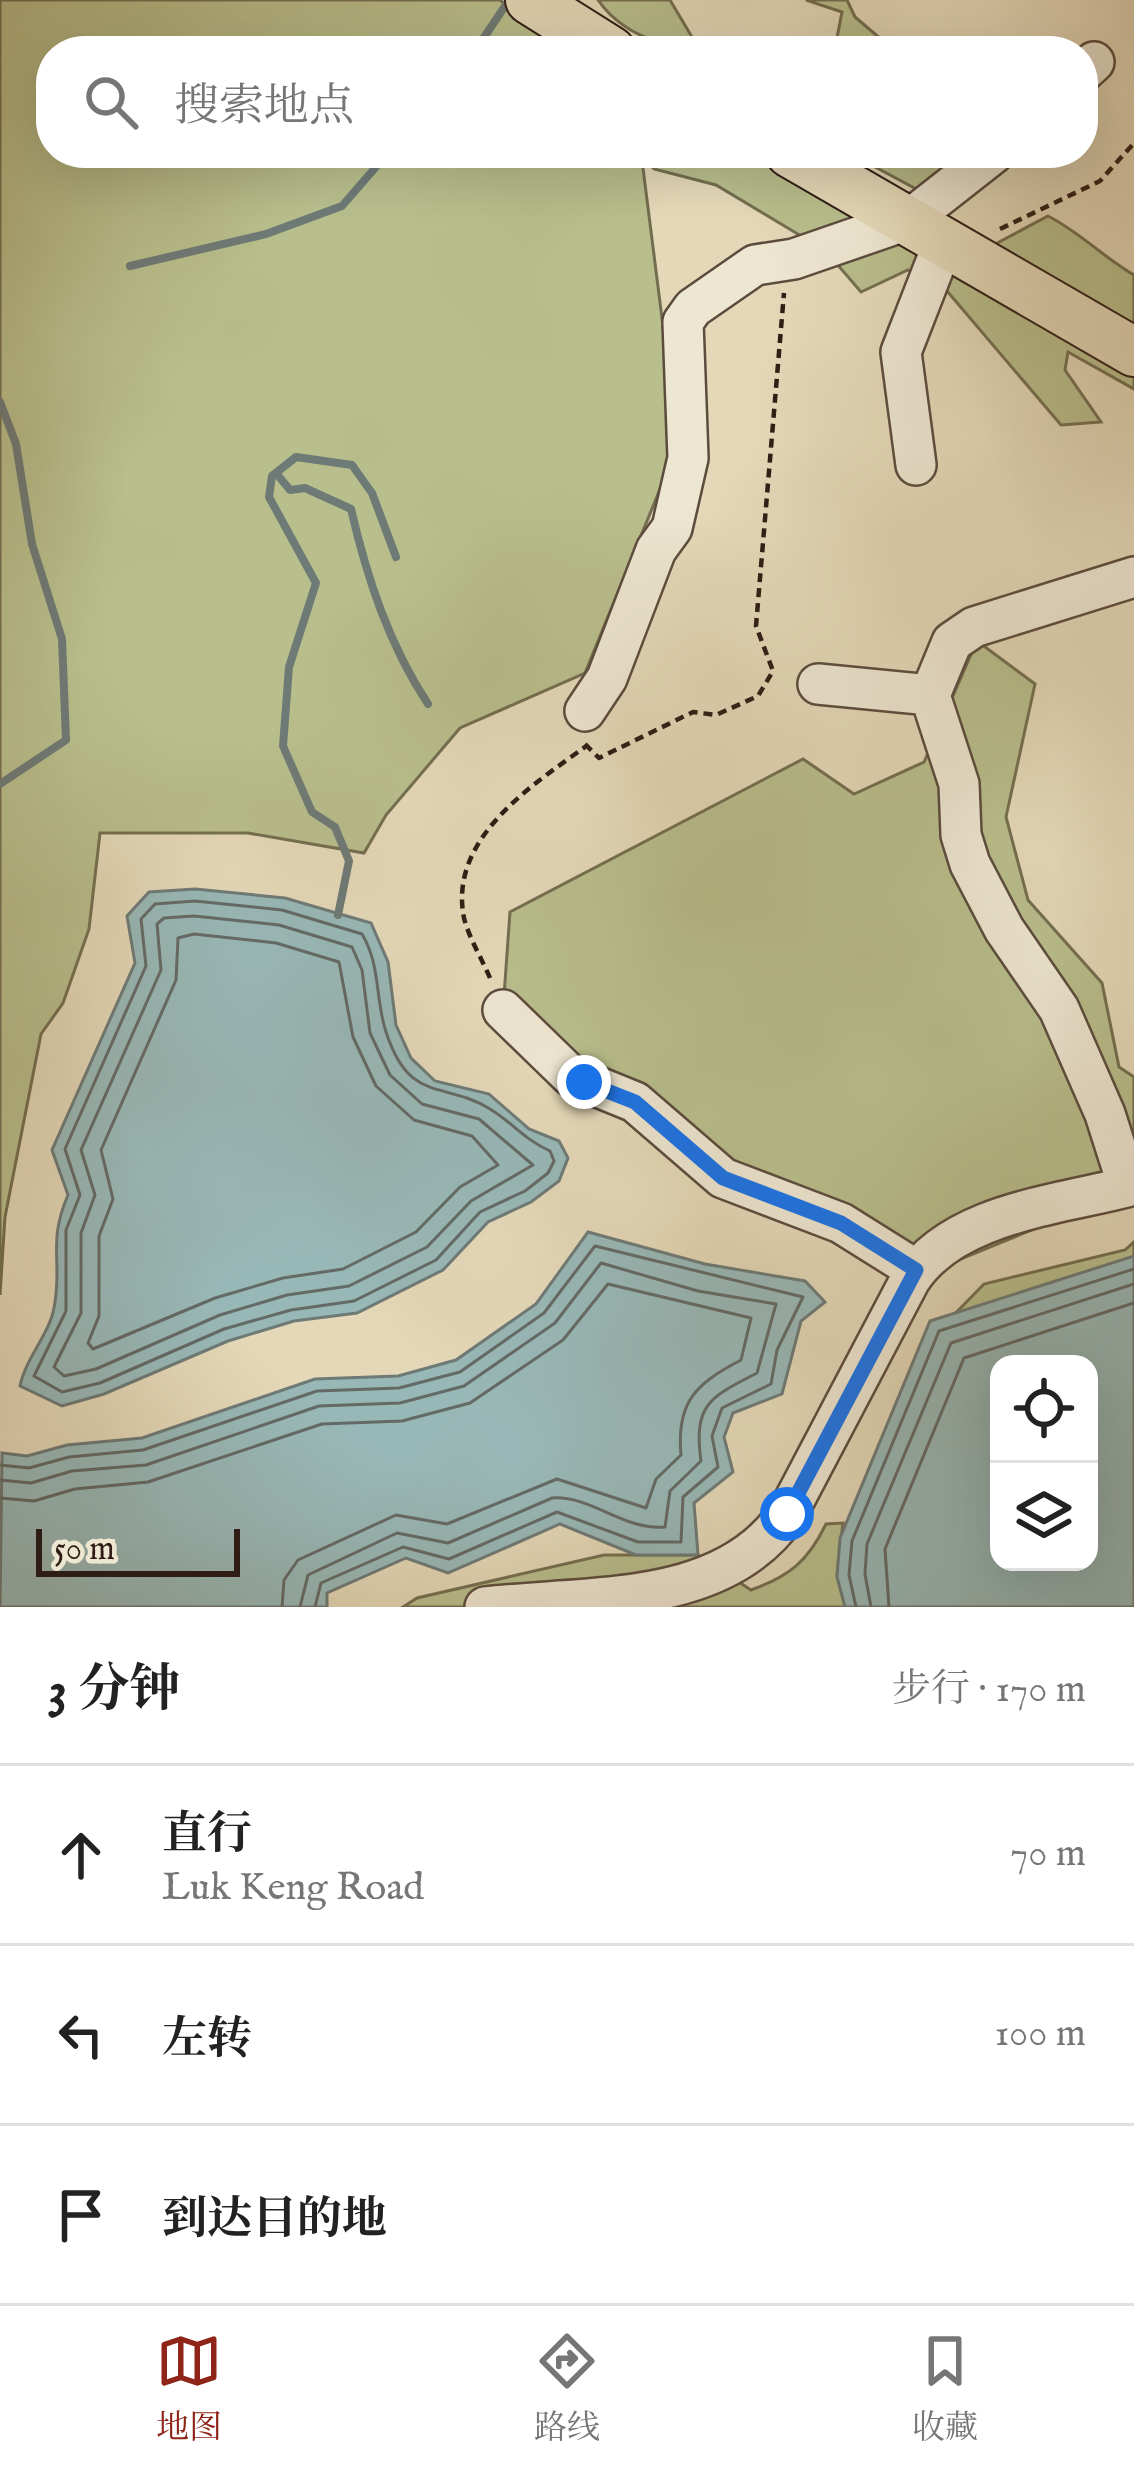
<!DOCTYPE html>
<html lang="zh">
<head>
<meta charset="utf-8">
<style>
  :root { --surface:#fff; --page:#f2f2f2; --text:#222; --muted:#767676; --line:#e0e0e0; --accent:#8f2418 }
  body { margin:0; font-family:"IM FELL English","Noto Serif SC",serif; background:var(--page); color:var(--text) }
  .controls { position:absolute; right:36px; bottom:36px; display:grid; overflow:hidden; border-radius:24px; box-shadow:0 12px 48px #0002 }
  .controls button { width:108px; height:108px; display:grid; place-items:center; padding:0; border:0; border-bottom:3px solid var(--line); background:var(--surface); color:var(--text); font:60px sans-serif }
  .scale { position:absolute; left:36px; bottom:30px; width:204px; box-sizing:border-box; padding-left:12px; border:6px solid #2f1d15; border-top:0; font-size:33px; line-height:42px; white-space:nowrap; color:#2f1d15; -webkit-text-stroke:9px #ede6d1; paint-order:stroke }
  .stop { position:absolute; width:36px; height:36px; margin:-27px; border:9px solid #1a73e8; border-radius:50%; background:#fff }
  .stop.end { background:#1a73e8; border-color:#fff; box-shadow:0 3px 12px #0008 }
  .list { margin:0; padding:0; list-style:none }
  h2 { display:flex; justify-content:space-between; align-items:center; height:156px; margin:0; padding:0 48px; font-size:51px }
  h2 small { font-size:39px; font-weight:400; color:var(--muted) }
  .list li { display:grid; grid-template-columns:78px 1fr auto; gap:36px; align-items:center; box-sizing:border-box; height:180px; padding:0 48px; border-top:3px solid var(--line) }
  .list b { display:block; font-size:45px; white-space:nowrap }
  .list p { margin:0; font-size:39px; white-space:nowrap; color:var(--muted) }
  .list em { font-size:39px; font-style:normal; color:var(--muted) }
  .icon { flex:none; width:66px; height:66px; fill:none; stroke:currentColor; stroke-width:2; stroke-linecap:round; stroke-linejoin:round }
  .map { position:relative; flex:none; width:1134px; height:1607px; overflow:hidden }
  .search { position:absolute; background:var(--surface); box-shadow:0 12px 48px #0002; left:36px; right:36px; top:36px; height:132px; display:flex; align-items:center; gap:30px; box-sizing:border-box; padding:0 42px; border-radius:48px; color:var(--muted); font-size:45px }
  .sheet { height:696px; background:var(--surface) }
  nav { display:flex; justify-content:space-around; align-items:center; box-sizing:border-box; height:168px; border-top:3px solid var(--line); background:var(--surface); font-size:33px; color:var(--muted) }
  nav a { display:grid; justify-items:center; gap:6px }
  nav .on { color:var(--accent) }
  .map>svg:first-child { display:block }
  .green { fill:#b8be8c; stroke:#746e50; stroke-width:3 }
  .water { fill:#98b8b7; stroke:#6e7a76; stroke-width:3; fill-rule:evenodd }
  .lines { fill:none; stroke-linecap:round; stroke-linejoin:round }
  .shore { stroke:#646a66; stroke-width:3 }
  .stream { stroke:#6e7a76; stroke-width:8 }
  .minor-casing { stroke:#5c4c3e; stroke-width:44 }
  .major-casing { stroke:#2f1d15; stroke-width:52 }
  .path { stroke:#2f1d15; stroke-width:4.5; stroke-dasharray:9 6; stroke-linecap:butt }
  .minor { stroke:#ede6d1; stroke-width:39 }
  .major { stroke:#e4d8b8; stroke-width:48 }
  .route { stroke:#1a73e8; stroke-width:15 }
</style>
</head>
<body>
<div class="map">
<svg width="1134" height="1607" viewBox="0 0 1134 1607">
  <rect width="100%" height="100%" fill="#e4d8b8"/>
  <filter id="stains"><feTurbulence type="fractalNoise" baseFrequency=".00167" numOctaves="4"/><feColorMatrix values="0 0 0 0 .2 0 0 0 0 .09 0 0 0 0 .02 0 0 0 .5 -.17"/></filter>
  <radialGradient id="worn" r=".72"><stop offset=".6" stop-color="#630" stop-opacity="0"/><stop offset="1" stop-color="#630" stop-opacity=".3"/></radialGradient>
  <!-- green -->
  <path class="green" d="M0 0H500L520 18 545 0 636 51H51V153H632L643 168 678 445 585 673 460 728 386 815 364 853 248 833H100L89 929 63 1003 41 1034 5 1217 0 1295Z
    M598 0H670L692 37 731 51C681 51 628 43 598 0Z
    M806 0H847L855 17 895 51H846L836 43 842 12Z
    M639 153H795L874 232 806 239 716 185 654 169Z
    M849 153H974L920 191Z
    M1048 216C1081 233 1103 257 1134 275V389L1068 352 1065 370 1101 422 1061 425 947 291 908 270 861 292 836 263 907 236 986 249Z
    M977 641 1035 684 1006 817 1028 900 1102 983 1119 1067 1134 1077V1188L949 1264 723 1178 503 1010 510 912 803 759 854 794 924 762Z
    M1134 1242V1318L945 1324 984 1284 1125 1250Z
    M843 1523 837 1574 846 1607H403L417 1598 604 1555H698L751 1590C790 1576 808 1561 826 1524Z"/>
  <!-- water -->
  <path class="water" d="M195 889 285 898 371 923 388 962 396 1025 411 1058 435 1081 489 1094 529 1129 559 1141 568 1158 559 1181 531 1202 488 1222 443 1270 357 1313 294 1321 228 1341 104 1394 62 1406 20 1386C26 1357 49 1335 54 1308 63 1263 47 1243 68 1195L52 1150 135 963 127 916 149 892Z
    M588 1232 705 1264 805 1281 825 1302 801 1321 782 1394 733 1413 724 1437 733 1472 694 1503 698 1555H636L560 1524 448 1573 406 1558 327 1593V1607H0L2 1453 27 1456 67 1445 142 1438 315 1379 398 1376 456 1360 536 1304Z
    M1134 1256V1607H845L837 1577 840 1538 930 1321ZM1089 1364V1562H999V1364Z"/>
  <g class="lines">
    <!-- shore -->
    <path class="shore" d="M195 901 282 910 362 934C381 966 375 999 386 1032 410 1105 443 1080 490 1109 513 1123 525 1140 550 1151L554 1161 548 1173 525 1191 480 1212 436 1260 354 1301 291 1310 224 1329 100 1383 62 1392 34 1376 66 1311V1230L80 1195 65 1149 146 966 141 919 155 904Z
      M194 916 279 925 352 947 362 970 370 1033 390 1075 422 1104 479 1119 533 1165 471 1201 427 1247 349 1286 287 1295 220 1315 96 1369 64 1376 54 1367 81 1313V1233L95 1195 81 1150 161 970 157 924 164 918Z
      M194 934 276 943 339 962 353 1037 376 1086 414 1120 472 1136 498 1165 460 1187 416 1232 343 1269 283 1278 215 1298 93 1349 88 1343 99 1316V1236L113 1199 101 1150 176 980 178 938Z
      M0 1465 29 1468 69 1457 143 1450 317 1391 399 1388 460 1372 544 1313 595 1246 803 1297 777 1350 771 1384 722 1408 712 1436 718 1467 683 1497 681 1542H638L557 1512 449 1559 403 1547 321 1583 315 1607
      M0 1480 31 1483 72 1471 146 1465 319 1406 400 1403 464 1386 555 1323 601 1263 698 1291 776 1304 757 1373C711 1397 693 1403 701 1461L670 1491 665 1527C624 1531 591 1495 552 1498L448 1543 397 1533 308 1575 300 1607
      M0 1498 34 1501 75 1489 148 1482 322 1424 402 1421 470 1403 563 1340 608 1284 751 1318 741 1360C697 1383 676 1401 681 1455L656 1479 646 1508 557 1479 447 1524 396 1515 298 1560 284 1580 282 1607
      M856 1607 849 1575 852 1541 939 1331 1134 1269
      M871 1607 865 1574 867 1544 951 1343 1134 1284
      M889 1607 885 1549 964 1358 1134 1303"/>
    <!-- stream -->
    <path class="stream" d="M475 51 509 0
      M130 266 266 234 342 206 388 153
      M0 402 16 444 32 544 62 639 66 740 0 784
      M276 473 290 490 305 488 351 509C367 578 389 645 428 704
      M338 915 349 861 335 827 312 812 283 746 289 667 316 583 269 497 272 476 296 457 352 465 372 493 396 557"/>
    <!-- minor casing -->
    <g class="minor-casing">
      <path id="minor" d="M1083 72 1094 62
        M916 465 901 352 945 239
        M818 684 930 695 959 784 961 835 970 864 1004 929 1059 1009 1105 1114 1128 1186
        M930 695 952 642 974 627 1134 577
        M585 711 607 678 656 550 672 528 688 458 683 322 693 308 755 265 794 259 910 219 994 153
        M503 1010 571 1076 635 1102 723 1178 841 1223 916 1270
        M485 1607C592 1595 724 1607 787 1514L910 1280C954 1212 1061 1205 1134 1185"/>
    </g>
    <!-- major casing -->
    <g class="major-casing">
      <path id="major" d="M530 0 611 51
        M790 153 1134 352"/>
    </g>
    <!-- path -->
    <path class="path" d="M1000 229 1100 181 1134 143
      M585 744 599 758 693 712 716 715 758 696 773 671 756 626 784 293
      M490 978C482 959 469 938 464 918 448 839 531 786 585 747"/>
    <!-- minor -->
    <use href="#minor" class="minor"/>
    <!-- major -->
    <use href="#major" class="major"/>
  </g>
  <g class="lines">
    <!-- route -->
    <path class="route" d="M584 1082 635 1102 723 1178 841 1223 916 1270 787 1514"/>
  </g>
  <rect width="100%" height="100%" filter="url(#stains)"/>
  <rect width="100%" height="100%" fill="url(#worn)"/>
</svg>
<div class="controls">
<button><svg class="icon" aria-label="locate" viewBox="0 0 24 24"><circle cx="12" cy="12" r="6"/><path d="M12 2v4M12 18v4M2 12h4M18 12h4"/></svg></button>
<button><svg class="icon" aria-label="layers" viewBox="0 0 24 24"><path d="M12 4l9 5-9 5-9-5zM3 14l9 5 9-5"/></svg></button>
</div>
<div class="scale">50 m</div>
<div class="stop" style="left:787px;top:1514px"></div>
<div class="stop end" style="left:584px;top:1082px"></div>
<div class="search"><svg class="icon" aria-label="search" viewBox="0 0 24 24"><circle cx="10" cy="10" r="6"/><path d="M15 15l6 6"/></svg>搜索地点</div>
</div>
<section class="sheet">
<h2>3 分钟<small>步行 · 170 m</small></h2>
<ul class="list">
<li><svg class="icon" aria-label="ahead" viewBox="0 0 24 24"><path d="M12 20V5M6 11l6-6 6 6"/></svg><div><b>直行</b><p>Luk Keng Road</p></div><em>70 m</em></li>
<li><svg class="icon" aria-label="left" viewBox="0 0 24 24"><path d="M17 20v-9H6M10 6l-5 5 5 5"/></svg><div><b>左转</b></div><em>100 m</em></li>
<li><svg class="icon" aria-label="arrive" viewBox="0 0 24 24"><path d="M6 21V4h12l-3 4 3 4H6"/></svg><div><b>到达目的地</b></div></li>
</ul>
</section>
<nav>
<a class="on"><svg class="icon" aria-label="map" viewBox="0 0 24 24"><path d="M3 6l6-2 6 2 6-2v14l-6 2-6-2-6 2zM9 4v14M15 6v14"/></svg>地图</a>
<a><svg class="icon" aria-label="directions" viewBox="0 0 24 24"><path d="M12 3l9 9-9 9-9-9zM9 14v-3h6M13 9l2 2-2 2"/></svg>路线</a>
<a><svg class="icon" aria-label="saved" viewBox="0 0 24 24"><path d="M7 4h10v16l-5-4-5 4z"/></svg>收藏</a>
</nav>
</body>
</html>
